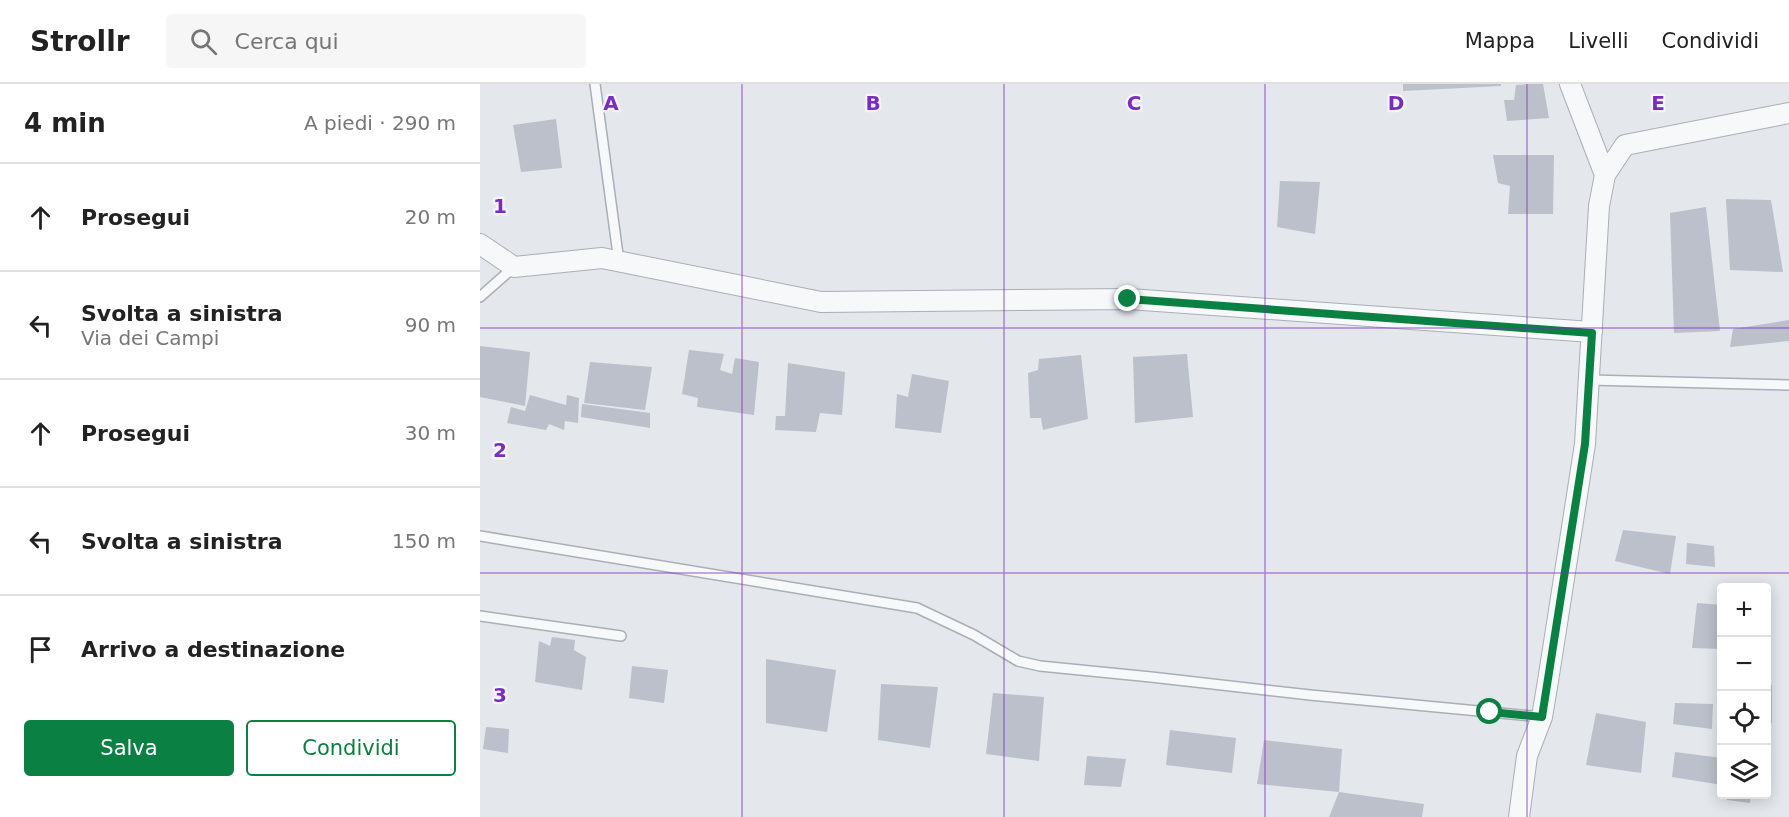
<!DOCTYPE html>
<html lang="it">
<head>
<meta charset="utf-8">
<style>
  :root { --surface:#fff; --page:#f6f6f6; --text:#222; --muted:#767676; --line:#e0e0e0; --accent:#0b8043 }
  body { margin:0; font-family:"DejaVu Sans",sans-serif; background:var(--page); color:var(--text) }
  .controls { position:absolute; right:18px; bottom:18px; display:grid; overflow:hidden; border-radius:6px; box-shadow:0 3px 15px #0003 }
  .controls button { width:54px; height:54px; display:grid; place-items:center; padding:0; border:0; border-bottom:2px solid var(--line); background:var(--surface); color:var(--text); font:30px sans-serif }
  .stop { position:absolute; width:18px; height:18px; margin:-14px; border:4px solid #0b8043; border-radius:50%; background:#fff }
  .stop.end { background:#0b8043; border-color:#fff; box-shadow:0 2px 6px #0008 }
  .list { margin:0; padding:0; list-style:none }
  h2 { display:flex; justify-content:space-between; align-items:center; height:78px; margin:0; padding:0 24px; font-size:26px }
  h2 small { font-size:20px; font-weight:400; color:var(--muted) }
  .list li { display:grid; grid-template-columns:39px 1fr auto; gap:18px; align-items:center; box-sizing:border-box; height:108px; padding:0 24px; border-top:2px solid var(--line) }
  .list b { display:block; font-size:22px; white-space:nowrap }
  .list p { margin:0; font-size:20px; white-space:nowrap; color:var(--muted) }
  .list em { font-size:20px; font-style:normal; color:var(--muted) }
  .actions { display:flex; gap:12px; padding:18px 24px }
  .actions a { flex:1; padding:14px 0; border:2px solid var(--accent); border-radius:6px; text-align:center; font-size:21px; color:var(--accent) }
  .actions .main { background:var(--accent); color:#fff }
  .icon { flex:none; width:33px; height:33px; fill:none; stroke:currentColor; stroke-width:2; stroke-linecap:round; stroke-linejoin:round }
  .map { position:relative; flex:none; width:1309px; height:733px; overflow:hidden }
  header { display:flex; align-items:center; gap:36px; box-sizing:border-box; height:84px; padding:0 30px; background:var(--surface); border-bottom:2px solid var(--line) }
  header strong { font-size:28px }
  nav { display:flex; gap:33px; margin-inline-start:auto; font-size:21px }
  .search { width:420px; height:54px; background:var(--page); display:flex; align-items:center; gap:15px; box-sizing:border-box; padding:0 21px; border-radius:6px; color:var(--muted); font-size:22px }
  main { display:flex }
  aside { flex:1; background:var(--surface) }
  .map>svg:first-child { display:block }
  .building { fill:#bbc0ca }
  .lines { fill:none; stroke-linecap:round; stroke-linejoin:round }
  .lane-casing { stroke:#a9aeb7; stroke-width:12 }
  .street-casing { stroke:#a9aeb7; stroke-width:22 }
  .lane { stroke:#f7f8fa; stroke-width:9 }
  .street { stroke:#f7f8fa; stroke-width:20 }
  .route { stroke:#0b8043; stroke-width:8 }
  .grid { fill:none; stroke:#7b2cbf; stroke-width:1.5; stroke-opacity:0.55 }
  .grid-label { font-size:20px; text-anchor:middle; font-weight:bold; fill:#7b2cbf; stroke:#f4f6f9; stroke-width:4.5; stroke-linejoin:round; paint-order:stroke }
</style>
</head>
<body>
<header>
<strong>Strollr</strong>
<div class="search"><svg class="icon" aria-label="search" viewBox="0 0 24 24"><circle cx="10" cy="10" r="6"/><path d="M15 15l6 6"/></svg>Cerca qui</div>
<nav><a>Mappa</a><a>Livelli</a><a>Condividi</a></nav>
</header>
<main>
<aside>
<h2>4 min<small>A piedi · 290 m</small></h2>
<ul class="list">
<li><svg class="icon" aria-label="ahead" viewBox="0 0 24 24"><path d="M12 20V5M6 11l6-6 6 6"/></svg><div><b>Prosegui</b></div><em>20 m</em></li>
<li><svg class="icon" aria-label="left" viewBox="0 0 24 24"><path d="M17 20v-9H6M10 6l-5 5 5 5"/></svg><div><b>Svolta a sinistra</b><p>Via dei Campi</p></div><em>90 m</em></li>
<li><svg class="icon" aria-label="ahead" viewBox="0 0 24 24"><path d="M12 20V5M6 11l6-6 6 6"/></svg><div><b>Prosegui</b></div><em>30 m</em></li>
<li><svg class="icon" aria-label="left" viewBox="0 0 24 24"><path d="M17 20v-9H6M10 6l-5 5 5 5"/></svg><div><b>Svolta a sinistra</b></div><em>150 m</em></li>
<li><svg class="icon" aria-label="arrive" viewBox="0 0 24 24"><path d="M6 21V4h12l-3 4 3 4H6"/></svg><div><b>Arrivo a destinazione</b></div></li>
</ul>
<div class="actions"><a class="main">Salva</a><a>Condividi</a></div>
</aside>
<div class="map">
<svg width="1309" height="733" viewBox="0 0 1309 733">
  <rect width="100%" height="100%" fill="#e4e7ec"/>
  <!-- building -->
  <path class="building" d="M923 0H1021V2L923 7Z
    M1049 0H1063L1069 34 1027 37 1024 16H1034L1036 1Z
    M76 35 82 84 41 88 33 41Z
    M1013 71H1074L1073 130H1028L1030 102 1018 99Z
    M800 97 840 98 835 150 797 143Z
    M1246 115 1291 116 1303 188 1250 186Z
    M1226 123 1240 247 1194 249 1190 129Z
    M1309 236V257L1250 263 1253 245Z
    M0 262 50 268 45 322 0 313Z
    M209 266 244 270 240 286 252 290 255 274 279 278 274 331 217 323 218 314 202 310Z
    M707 270 713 333 655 339 653 273Z
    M601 271 608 335 563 346 561 334H550L548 289 558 286 559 275Z
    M110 278 172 283 165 326 104 319Z
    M308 279 365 288 362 331 340 329 336 348 295 346 296 332H305Z
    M432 290 469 297 461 349 415 344 417 310 428 313Z
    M50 311 86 321 87 311 99 314 98 339 85 337 84 346 69 340 66 346 27 339 31 323 45 327Z
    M102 320 170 329V344L101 333Z
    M1143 446 1196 452 1190 490 1135 477Z
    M1207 459 1234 462 1235 483 1206 480Z
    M1217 519 1242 521V565L1212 564Z
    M72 553 95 556 94 566 106 573 102 606 55 598 59 557 70 562Z
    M286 575 356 586 347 648 286 639Z
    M152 582 188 586 184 619 149 614Z
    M401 600 458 603 450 664 398 656Z
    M1286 601H1292V639L1286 638Z
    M513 609 564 613 559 677 506 670Z
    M1195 619 1233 620 1232 645 1193 640Z
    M1116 629 1166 638 1161 689 1106 681Z
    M6 643 29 645 28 669 3 665Z
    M690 646 756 654 752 689 686 681Z
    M784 656 862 665 859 708 777 700Z
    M1195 668 1242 674V701L1192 693Z
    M607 672 646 675 641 703 604 701Z
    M859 708 944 720 942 733H849Z
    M1247 710H1271L1270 719 1247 716Z"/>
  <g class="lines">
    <!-- lane casing -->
    <g class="lane-casing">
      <path id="lane" d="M115 0 139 178
        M0 213 34 183
        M1109 296 1309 301
        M0 452 437 524 494 551 538 577 560 582 671 593 830 611 1062 633
        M0 532 141 552"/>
    </g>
    <!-- street casing -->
    <g class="street-casing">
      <path id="street" d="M1090 0 1125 91
        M0 160 34 183 122 174 341 218 649 215 1112 248
        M1039 733 1047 672 1062 633 1068 597 1105 360 1119 122 1125 91 1145 61 1309 29"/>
    </g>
    <!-- lane -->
    <use href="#lane" class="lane"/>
    <!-- street -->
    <use href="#street" class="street"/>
  </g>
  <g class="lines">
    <!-- route -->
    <path class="route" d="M648 215 1112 249 1105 360 1062 633 1010 628"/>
  </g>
  <!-- grid -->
  <path class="grid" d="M262 0V733M524 0V733M785 0V733M1047 0V733M0 244H1309M0 489H1309"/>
  <g class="grid-label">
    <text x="131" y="26">A</text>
    <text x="393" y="26">B</text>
    <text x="654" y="26">C</text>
    <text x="916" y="26">D</text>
    <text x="1178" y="26">E</text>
    <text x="20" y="129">1</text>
    <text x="20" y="373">2</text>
    <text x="20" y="618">3</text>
  </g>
</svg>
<div class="controls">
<button>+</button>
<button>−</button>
<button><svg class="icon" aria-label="locate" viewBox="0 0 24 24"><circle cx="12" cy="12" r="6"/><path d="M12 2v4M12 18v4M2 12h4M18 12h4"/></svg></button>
<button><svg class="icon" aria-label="layers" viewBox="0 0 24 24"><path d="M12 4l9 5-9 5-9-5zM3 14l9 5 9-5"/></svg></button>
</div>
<div class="stop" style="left:1010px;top:628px"></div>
<div class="stop end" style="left:648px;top:215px"></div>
</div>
</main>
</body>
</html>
